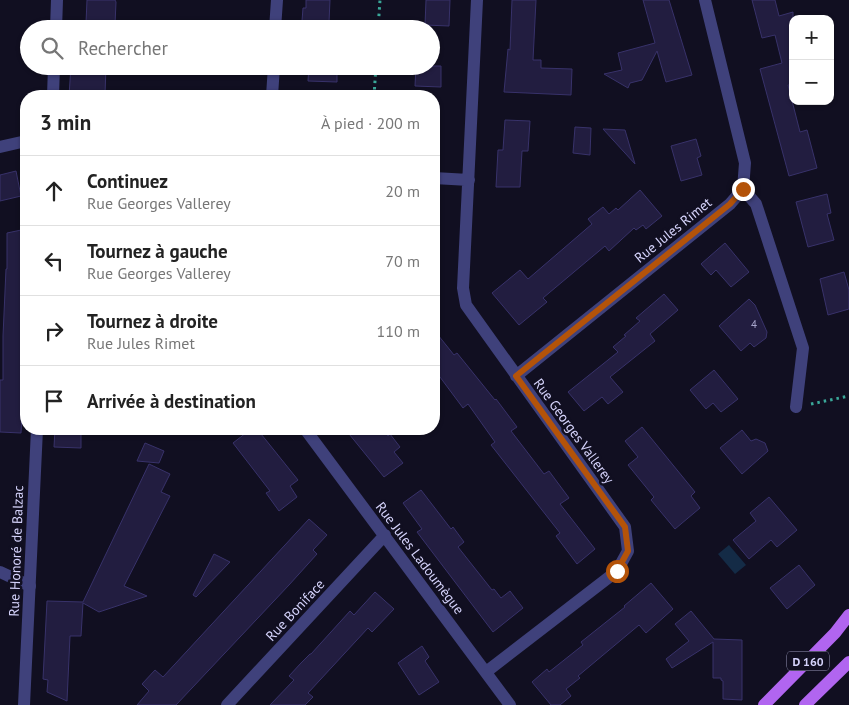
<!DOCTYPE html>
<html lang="fr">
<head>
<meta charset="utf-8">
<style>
  :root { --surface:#fff; --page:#f2f2f2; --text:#222; --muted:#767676; --line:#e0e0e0 }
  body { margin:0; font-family:"PT Sans",sans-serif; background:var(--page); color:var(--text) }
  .controls { position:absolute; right:15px; top:15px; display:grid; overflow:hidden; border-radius:10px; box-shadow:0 1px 4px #0004 }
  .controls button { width:45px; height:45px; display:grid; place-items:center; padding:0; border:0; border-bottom:1px solid var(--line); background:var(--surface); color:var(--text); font:25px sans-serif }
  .stop { position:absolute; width:15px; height:15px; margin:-11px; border:4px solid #b45309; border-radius:50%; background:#fff }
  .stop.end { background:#b45309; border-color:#fff; box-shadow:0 1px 5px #0008 }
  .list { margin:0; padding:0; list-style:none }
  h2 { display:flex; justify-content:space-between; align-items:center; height:65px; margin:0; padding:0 20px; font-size:21px }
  h2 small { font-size:16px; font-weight:400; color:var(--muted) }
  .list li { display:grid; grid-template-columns:32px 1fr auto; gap:15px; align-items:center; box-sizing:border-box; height:70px; padding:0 20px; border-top:1px solid var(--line) }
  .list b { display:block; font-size:19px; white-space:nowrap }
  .list p { margin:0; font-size:16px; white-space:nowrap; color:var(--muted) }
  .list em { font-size:16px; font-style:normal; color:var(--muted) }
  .icon { flex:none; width:28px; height:28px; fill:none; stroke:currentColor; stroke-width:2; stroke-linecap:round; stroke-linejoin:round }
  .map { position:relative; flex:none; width:849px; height:705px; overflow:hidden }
  .search { position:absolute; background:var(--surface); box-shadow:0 1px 4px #0004; left:20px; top:20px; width:420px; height:55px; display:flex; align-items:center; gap:12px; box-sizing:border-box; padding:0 18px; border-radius:28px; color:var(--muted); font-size:19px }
  .panel { position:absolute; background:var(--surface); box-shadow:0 1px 4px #0004; left:20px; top:90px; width:420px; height:345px; border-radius:20px }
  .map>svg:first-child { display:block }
  .water { fill:#142b46 }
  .building { fill:#221d40; stroke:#38326a }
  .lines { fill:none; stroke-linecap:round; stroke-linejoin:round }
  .path { stroke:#3aa899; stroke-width:3; stroke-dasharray:2.5 4; stroke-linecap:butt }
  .minor { stroke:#3f417b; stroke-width:12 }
  .tertiary { stroke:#3f417b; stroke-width:12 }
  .primary { stroke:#b165f0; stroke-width:12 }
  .route { stroke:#b45309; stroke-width:6 }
  .labels { text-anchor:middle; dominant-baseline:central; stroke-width:5; stroke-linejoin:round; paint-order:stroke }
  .number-label { font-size:11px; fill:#a8a6cc }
  .shield { fill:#110f21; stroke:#9a98ba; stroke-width:1 }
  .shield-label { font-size:12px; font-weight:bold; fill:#d5d3fb }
  .street-label { font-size:14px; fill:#d5d3fb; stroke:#110f21 }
</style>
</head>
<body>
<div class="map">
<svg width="849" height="705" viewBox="0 0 849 705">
  <rect width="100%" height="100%" fill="#110f21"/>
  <!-- water -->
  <path class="water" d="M729 545 746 565 735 574 718 554Z"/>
  <!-- building -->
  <path class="building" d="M87 0H115L116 2 115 24 86 23Z
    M306 0H330L329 22 302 21 303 8H306Z
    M426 0H450L449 26 425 25Z
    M512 0H536L533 60H541V68L572 69 571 95 504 92 508 49 510 50Z
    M643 0H669L692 75 666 82 657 51 642 80 630 83 628 88 604 74 622 70 618 53 655 43Z
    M752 0H775L779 16 793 12V85H788L800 132 807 130 817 168 789 176 760 69 782 63 775 35 762 38Z
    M71 66H106L105 94H101V96H69Z
    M309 66H337V82L308 81Z
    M416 66H441V87L415 86Z
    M505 120 530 121 528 151H522L520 187H496L498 150H503Z
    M575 127 591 128 590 155 573 153Z
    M603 129 625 130 635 164Z
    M696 139 701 156 697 158 702 175 681 181 671 146Z
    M16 171 21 196 0 201V175Z
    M640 190 662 216 646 229 643 225 636 230 634 228 609 251 605 246 543 298 547 302 519 325 492 293 520 270 528 279 592 224 588 219 603 207 609 214 616 208 618 210Z
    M827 194 831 213 827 214 834 240 808 247 796 202Z
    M26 229V344L21 433 0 432V380H3V336L6 269H7V233Z
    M725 243 749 272 731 287 716 270 711 275 701 264Z
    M844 272 849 290V309L828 315 820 279Z
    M664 294 678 310 650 334 655 341 610 377 623 392 608 404 602 397 584 411 568 392 618 352 613 347 626 336 624 335 640 321 636 318Z
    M749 299 755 305 767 332 766 338 754 347 750 343 741 351 719 326Z
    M434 330 454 355 457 353 495 400 496 399 517 427 511 431 544 474 549 471 569 498 560 504 595 549 577 564 556 536 560 533 491 445 495 442 468 404 463 408 434 369Z
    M714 370 738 399 721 412 713 403 706 409 690 390Z
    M642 427 695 492 691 496 700 508 675 529 651 500 654 497 628 465 638 457 625 441Z
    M55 429H81V448L54 447Z
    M251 429H257L298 480 290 486 297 497 279 511 266 493 270 491 233 443Z
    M345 429H382L388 436 390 434 400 447 394 452 403 463 384 477Z
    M742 430 751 441 756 439 765 443 768 451 742 474 720 448Z
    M145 443 164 451 159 463 137 461Z
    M149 464 170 474 161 492 170 496 124 586 147 596 99 612 83 603 81 636H70L67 701 47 692 48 680 43 679 47 601 83 602Z
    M421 490 451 529 453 527 464 542 458 547 492 590 494 589 501 598 510 591 523 608 493 632 417 532 422 529 403 503Z
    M769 497 797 530 777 547 771 540 749 559 733 540 756 521 750 513Z
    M309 519 327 535 313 550 317 554 289 585 176 705H137L149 691 142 684 155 670 163 677Z
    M214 554 230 562 196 597 193 595Z
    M799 565 815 585 787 609 770 588Z
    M651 583 673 609 646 633 639 625 578 676 580 678 566 689 571 696 560 705H551L532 682 547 669 549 672 583 645 581 642 625 607 624 606Z
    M375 592 394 609 372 632 368 628 308 693 313 697 305 705H270L294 680 289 676 301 663 310 654H311L350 611 354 615Z
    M691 611 714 639 742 640V700L723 699V681L721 680V678H713V642L672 668 666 659 689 641 675 624Z
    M422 646 429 657 425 661 439 682 419 695 398 663Z"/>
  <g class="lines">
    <!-- path -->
    <path class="path" d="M378 29 380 0
      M374 96 376 66
      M811 404 849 396"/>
    <!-- minor -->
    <path class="minor" d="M477 0 463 288 466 305 625 527 628 551 617 571 486 672
      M275 29 277 0
      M272 96 274 66
      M0 147 26 141
      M434 178 469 180
      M743 189 756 204 803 348 796 407
      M516 376 730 204 743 189 745 163 705 0
      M305 429 510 705
      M0 572 30 586
      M227 705 385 535"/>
    <!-- tertiary -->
    <path class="tertiary" d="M56 29 57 0
      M53 96 54 66
      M24 705 37 429"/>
    <!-- primary -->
    <path class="primary" d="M764 705 835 633 849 615
      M805 705 849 662"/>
  </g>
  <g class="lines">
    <!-- route -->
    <path class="route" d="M617 571 628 551 625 527 516 376 730 204 743 189"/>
  </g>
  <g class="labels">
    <!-- number labels -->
    <g class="number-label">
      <text x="754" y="324">4</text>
    </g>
    <!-- shield labels -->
    <rect class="shield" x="787" y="651.5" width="42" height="19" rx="4"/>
    <g class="shield-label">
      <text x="808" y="661">D 160</text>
    </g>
    <!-- street labels -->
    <g class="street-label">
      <text transform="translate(673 230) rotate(-39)">Rue Jules Rimet</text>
      <text transform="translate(574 431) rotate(54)">Rue Georges Vallerey</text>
      <text transform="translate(16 551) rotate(-88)">Rue Honoré de Balzac</text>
      <text transform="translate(420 558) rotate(53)">Rue Jules Ladoumègue</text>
      <text transform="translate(295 610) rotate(-47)">Rue Boniface</text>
    </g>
  </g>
</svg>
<div class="controls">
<button>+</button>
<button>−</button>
</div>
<div class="stop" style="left:617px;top:571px"></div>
<div class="stop end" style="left:743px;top:189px"></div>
<div class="search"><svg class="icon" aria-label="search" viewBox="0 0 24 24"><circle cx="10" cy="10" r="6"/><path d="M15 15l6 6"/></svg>Rechercher</div>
<section class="panel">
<h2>3 min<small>À pied · 200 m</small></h2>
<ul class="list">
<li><svg class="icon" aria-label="ahead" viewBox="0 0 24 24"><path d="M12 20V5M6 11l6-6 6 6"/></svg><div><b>Continuez</b><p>Rue Georges Vallerey</p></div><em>20 m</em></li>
<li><svg class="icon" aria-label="left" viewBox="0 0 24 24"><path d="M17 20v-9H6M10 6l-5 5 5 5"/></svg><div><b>Tournez à gauche</b><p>Rue Georges Vallerey</p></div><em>70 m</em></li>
<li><svg class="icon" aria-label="right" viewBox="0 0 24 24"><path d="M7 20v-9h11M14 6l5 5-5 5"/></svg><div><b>Tournez à droite</b><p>Rue Jules Rimet</p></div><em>110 m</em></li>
<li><svg class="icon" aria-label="arrive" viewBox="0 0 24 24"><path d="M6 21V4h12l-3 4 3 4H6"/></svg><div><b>Arrivée à destination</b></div></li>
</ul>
</section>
</div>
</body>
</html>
